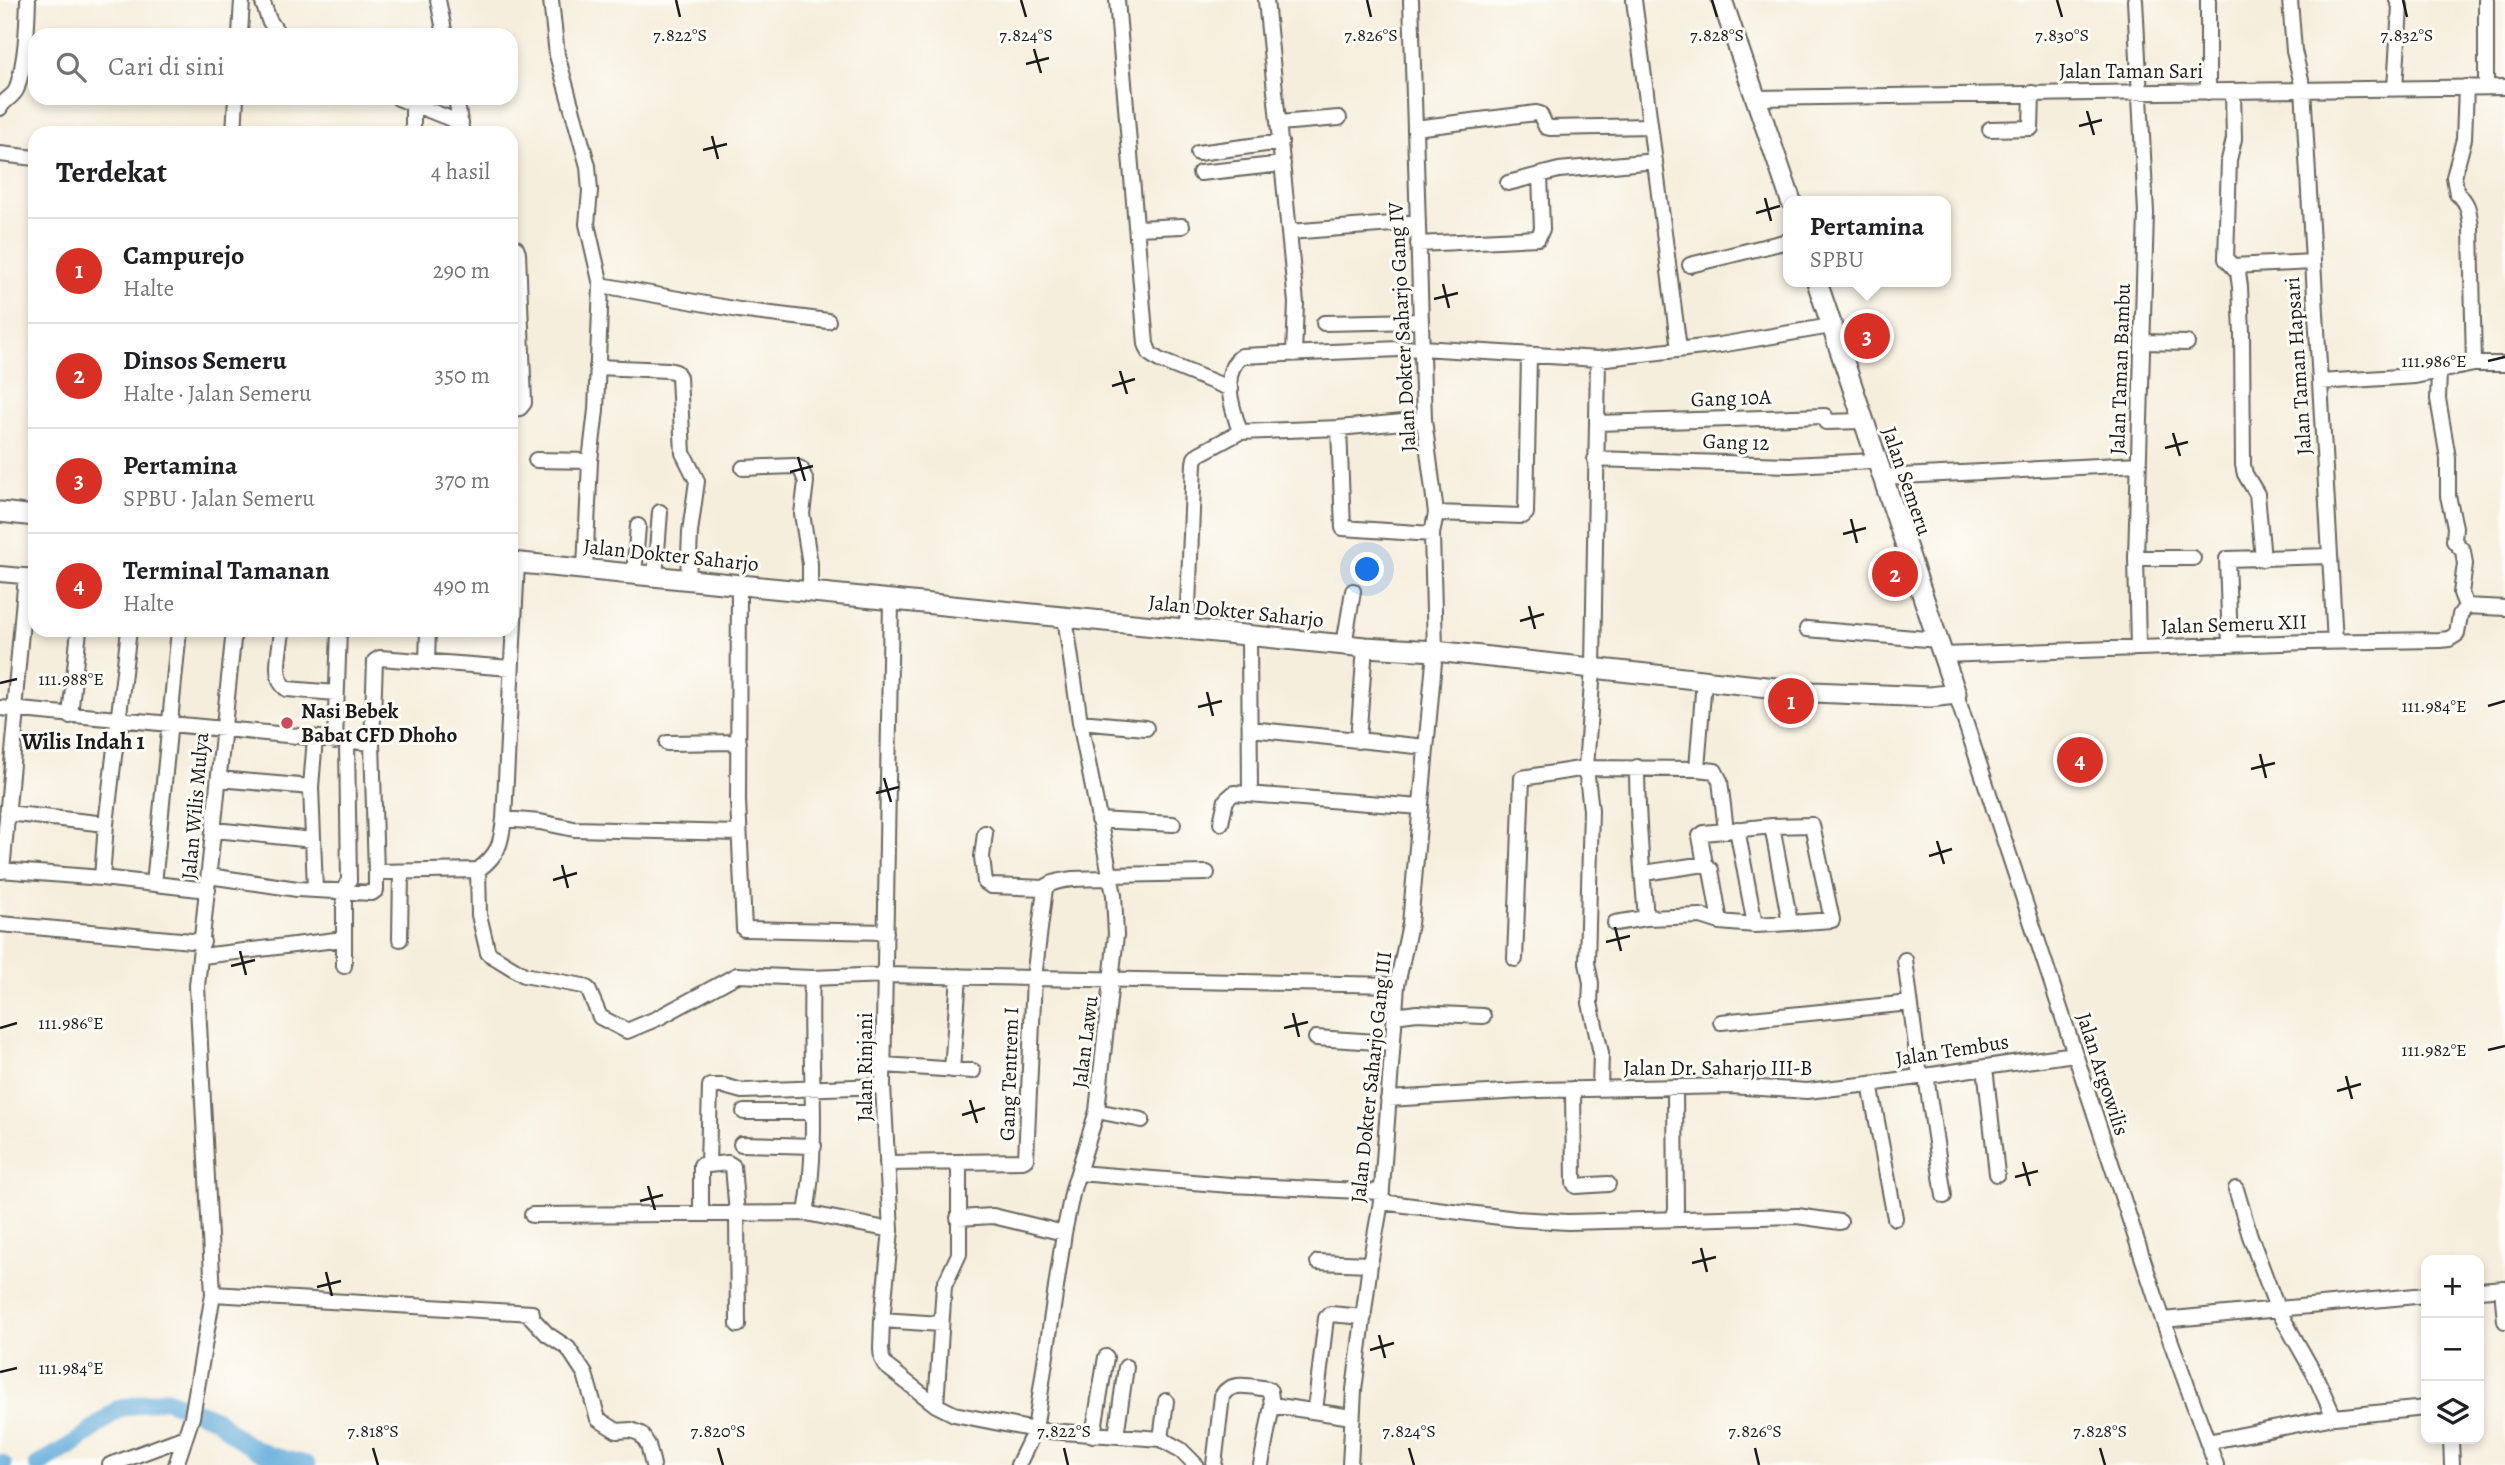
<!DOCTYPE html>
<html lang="id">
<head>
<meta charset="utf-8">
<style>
  :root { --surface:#fff; --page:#f6f6f6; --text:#202124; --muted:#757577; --line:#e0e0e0; --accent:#d93025 }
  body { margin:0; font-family:Alegreya,serif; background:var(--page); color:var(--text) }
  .controls { position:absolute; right:21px; bottom:21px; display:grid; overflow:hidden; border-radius:14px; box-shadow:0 4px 10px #0003 }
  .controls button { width:63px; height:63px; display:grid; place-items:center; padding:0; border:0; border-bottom:2px solid var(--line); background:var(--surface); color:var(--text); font:35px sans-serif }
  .you { position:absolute; left:1368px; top:570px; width:24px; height:24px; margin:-18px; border:5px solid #fff; border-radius:50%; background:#1a73e8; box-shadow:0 0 0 10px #1a73e833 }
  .badge { display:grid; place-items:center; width:46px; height:46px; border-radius:50%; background:var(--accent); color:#fff; font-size:23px; font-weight:700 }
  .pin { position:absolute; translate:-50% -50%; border:4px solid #fff; box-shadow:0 2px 7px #0006 }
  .popup { position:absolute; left:1783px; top:196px; width:168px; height:91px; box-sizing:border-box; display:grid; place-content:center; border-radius:14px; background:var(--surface); filter:drop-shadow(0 2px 5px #0005); font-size:23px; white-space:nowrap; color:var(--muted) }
  .popup b { font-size:26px; color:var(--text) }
  .popup::after { content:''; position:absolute; left:50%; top:100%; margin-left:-14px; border:14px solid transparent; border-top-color:var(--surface) }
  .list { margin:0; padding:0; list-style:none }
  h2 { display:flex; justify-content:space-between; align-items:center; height:91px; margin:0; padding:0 28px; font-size:30px }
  h2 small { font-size:23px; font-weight:400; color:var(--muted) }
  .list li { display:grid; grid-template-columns:46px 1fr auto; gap:21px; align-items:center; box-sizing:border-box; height:105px; padding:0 28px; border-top:2px solid var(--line) }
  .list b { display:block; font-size:26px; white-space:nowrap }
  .list p { margin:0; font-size:23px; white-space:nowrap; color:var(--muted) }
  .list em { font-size:23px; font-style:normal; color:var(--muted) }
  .icon { flex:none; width:38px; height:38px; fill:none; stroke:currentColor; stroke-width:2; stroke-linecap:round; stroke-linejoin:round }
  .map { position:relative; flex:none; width:2505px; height:1465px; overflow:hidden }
  .search { position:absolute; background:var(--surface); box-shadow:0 4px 10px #0003; left:28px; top:28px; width:490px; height:77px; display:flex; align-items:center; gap:18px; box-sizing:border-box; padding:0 24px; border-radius:21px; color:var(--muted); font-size:26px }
  .panel { position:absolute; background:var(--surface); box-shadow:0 4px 10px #0003; left:28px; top:126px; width:490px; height:511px; border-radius:21px }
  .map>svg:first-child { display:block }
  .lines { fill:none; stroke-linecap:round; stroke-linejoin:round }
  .river { stroke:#63acda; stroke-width:18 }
  .minor-casing { stroke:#68665f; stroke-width:18 }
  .highway-casing { stroke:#68665f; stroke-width:23 }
  .minor { stroke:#fff; stroke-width:14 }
  .highway { stroke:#fff; stroke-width:19 }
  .ticks { fill:none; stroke:#1c1c1c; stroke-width:2.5 }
  .poi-dot { fill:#d1495b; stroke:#fdfcf7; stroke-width:2.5 }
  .labels { text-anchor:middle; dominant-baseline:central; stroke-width:6; stroke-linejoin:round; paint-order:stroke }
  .street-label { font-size:21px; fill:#1c1c1c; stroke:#fdfcf7 }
  .poi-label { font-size:21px; font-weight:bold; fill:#1c1c1c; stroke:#fdfcf7; text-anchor:start }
  .neighbourhood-label { font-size:23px; font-weight:bold; fill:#1c1c1c; stroke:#fdfcf7 }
  .ticks-label { font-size:18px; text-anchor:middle; fill:#1c1c1c; stroke:#fdfcf7; stroke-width:6; stroke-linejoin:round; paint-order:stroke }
</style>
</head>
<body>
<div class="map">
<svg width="2505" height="1465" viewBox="0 0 2505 1465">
  <rect width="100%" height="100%" fill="#fdfcf7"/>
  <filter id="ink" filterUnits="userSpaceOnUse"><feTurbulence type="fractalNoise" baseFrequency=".0143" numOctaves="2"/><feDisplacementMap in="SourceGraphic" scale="14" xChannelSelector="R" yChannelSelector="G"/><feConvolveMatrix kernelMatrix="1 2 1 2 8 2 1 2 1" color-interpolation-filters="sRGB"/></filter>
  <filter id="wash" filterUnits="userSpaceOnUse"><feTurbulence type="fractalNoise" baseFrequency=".00686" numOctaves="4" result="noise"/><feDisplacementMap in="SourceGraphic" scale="28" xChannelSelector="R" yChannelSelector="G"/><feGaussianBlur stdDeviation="1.57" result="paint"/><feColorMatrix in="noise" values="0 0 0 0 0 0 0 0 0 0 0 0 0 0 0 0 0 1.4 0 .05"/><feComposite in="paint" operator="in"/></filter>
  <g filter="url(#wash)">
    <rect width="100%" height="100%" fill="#f6eedc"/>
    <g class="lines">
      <!-- river -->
      <path class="river" d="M0 1463 3 1465
        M38 1465 78 1441 118 1409 165 1399 216 1419 241 1441 268 1455 307 1465"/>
    </g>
  </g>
  <g filter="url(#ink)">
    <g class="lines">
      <!-- minor casing -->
      <g class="minor-casing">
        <path id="minor" d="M262 0 269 20 279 35
          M438 0 445 35
          M551 0 557 55 588 166 590 191 587 224 601 285 596 410 590 461 585 569
          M1117 0 1146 344 1150 354 1159 360 1231 389
          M1266 0 1296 303 1294 354
          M1634 0 1679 349
          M2135 0 2146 213 2136 558 2138 647
          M2290 0 2294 51 2303 88 2335 642
          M2486 0V87
          M240 35 242 0
          M2466 87 2464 139 2454 177 2457 194C2469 202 2469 213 2471 227L2474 364
          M2395 89 2400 6 2397 0
          M2233 91 2234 139 2229 160 2226 259 2238 272 2240 287 2242 333 2243 465 2245 474 2257 494 2263 559
          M2208 92V0
          M398 98 461 123
          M456 98 462 133
          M1757 98 2505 87
          M0 108C3 100 14 97 17 88 26 59 27 30 28 0
          M1279 123 1339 118
          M1415 128 1536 113 1540 114 1546 127 1550 128 1650 126
          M1990 129 2031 128 2032 93
          M234 133 236 98
          M413 133V104
          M1198 153 1281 142
          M0 154 35 158
          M1200 173 1283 164
          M1508 183 1559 170 1655 161
          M1137 228 1182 226
          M1289 232 1418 222
          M1418 244 1538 238 1542 229 1540 175
          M511 247 516 248 518 253 524 403 520 408 511 409
          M1690 265 1788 241
          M2233 266 2313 262
          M601 285 739 310 828 321
          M1324 323 1421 321
          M2143 342 2187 343
          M1598 359 1593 668 1586 768 1591 810 1587 963 1591 983 1590 1003 1601 1053 1600 1089
          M597 367 668 370 676 372 679 377 683 453 697 481 690 532 688 580
          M2439 372 2438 399 2448 458V496L2455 527 2454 541 2463 551 2465 564 2461 593 2466 606
          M2320 382 2415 376 2474 364H2505
          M1597 423 1825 416 1826 422 1862 421
          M1339 428 1343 528 1432 534
          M1240 432C1233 410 1219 372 1242 356L1422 348 1598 359 1720 345 1831 326
          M1595 459 1790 465 1875 461
          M536 460 590 461
          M743 468 794 466 801 469 806 482 802 514 810 564V592
          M1881 477 2139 464
          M1436 513 1523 516 1526 513 1529 355
          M2136 558H2193
          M517 563 504 819C501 844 499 854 478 870L479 915 488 953 524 975 583 986 588 989 600 1017 627 1031 658 1018 737 975 812 978
          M0 574 34 577
          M634 575 638 526
          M655 577 660 512
          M739 585 738 801 744 929 886 932
          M891 601 883 1086 891 1230 882 1320 881 1349 882 1359 886 1366 936 1405 954 1414 1035 1430 1161 1439 1166 1401
          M1187 629 1194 463 1195 458 1199 454 1240 432 1339 428 1424 420
          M1807 629 1938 640
          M282 630C281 647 271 679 287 689L336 693
          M1249 635 1250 794
          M1344 645 1353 591
          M2230 645 2227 559 2330 556
          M1942 655 2308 642 2440 640 2449 639 2457 634 2460 615 2466 606 2505 608
          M427 662 428 630
          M1956 694 2163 1320 2216 1465
          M0 708 372 743
          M14 710 26 576
          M70 716 79 630
          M1080 722 1146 728
          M1250 729 1426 747
          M315 738 311 787 315 889
          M335 741 339 630
          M1358 741 1365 647
          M667 743 739 742
          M1637 767C1637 818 1642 868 1646 918L1701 916 1720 922 1755 925 1737 829
          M1697 769 1715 771 1720 781 1726 830
          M219 779 311 787
          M7 813 106 824
          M504 819 540 822 574 829 739 833
          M1098 820 1173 824
          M1221 823 1226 800 1234 793 1421 807
          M215 830 313 840
          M985 833 982 857 985 882 991 886 1045 888 1034 978 1397 985
          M1705 864 1700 836 1704 833 1772 826 1812 825 1832 920 1790 923
          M0 870 102 878 208 890
          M478 870 376 872 372 743 375 661 380 658 511 668
          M2 871 17 710
          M1644 873 1705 864 1711 870 1720 922
          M1110 875 1207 873
          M209 876 297 889 372 893 376 890V872
          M102 878 106 824 129 630
          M154 884 179 630
          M1045 888C1056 876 1094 879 1111 878
          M1615 923 1646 918
          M0 924 203 942
          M1755 925 1790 923 1772 826
          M400 939 401 872
          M202 956 344 939
          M1515 959 1522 778 1586 768 1697 769 1704 680
          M1905 960 1920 1077
          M344 966V893L349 880 347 742
          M1394 1016 1417 1013 1483 1016
          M1721 1022 1910 1003
          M1316 1038 1392 1043
          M884 1065 973 1071
          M1985 1067 1997 1174
          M952 1070 959 976
          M1926 1076 1944 1196
          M1870 1084 1895 1218
          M1573 1089 1574 1183 1576 1186 1608 1184
          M1388 1099 1539 1090 1730 1086 1807 1091 1870 1084 2074 1054
          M1097 1111 1142 1120
          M744 1112H811
          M741 1144 814 1146
          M1078 1173 1230 1185 1382 1192
          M2236 1189 2250 1236 2277 1308 2315 1375 2334 1417
          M1381 1202 1516 1219 1568 1222 1797 1216 1840 1222
          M806 1213C820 1136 808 1057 812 978L886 975 1034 978 1026 1159 1023 1161 887 1163
          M701 1214V1165H708
          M532 1215 806 1213 891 1230
          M958 1218 993 1216 1064 1233
          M1673 1218 1676 1209 1675 1089
          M1318 1262 1370 1264
          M2502 1288 2505 1321
          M2479 1290 2505 1288
          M213 1294 532 1313 531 1317 547 1334 568 1348 585 1374 598 1419 617 1431 631 1430 641 1434 648 1445 653 1465
          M882 1320 941 1324
          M2163 1320 2426 1295
          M738 1325 737 1214 733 1166 728 1163 708 1165 710 1086H724L742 1091 883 1086
          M936 1405 944 1286 959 1254V1162
          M1272 1405 1352 1417
          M1315 1411 1326 1318 1330 1314 1364 1317
          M1093 1435 1106 1357
          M1116 1436 1126 1367
          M1161 1439 1181 1450 1196 1465
          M2451 1439 2452 1465
          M2207 1442 2334 1417 2426 1408
          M110 1465 185 1437
          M176 1465 192 1417 213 1294 197 986 234 630
          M1018 1465 1035 1430 1064 1233 1073 1189 1097 1111 1116 935 1114 895 1080 722 1065 617
          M1214 1465 1222 1396C1230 1380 1252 1387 1268 1389L1270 1391 1272 1405 1261 1465
          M1350 1465 1354 1390 1370 1264 1381 1202 1397 985 1410 924 1435 651 1432 534 1436 513 1424 420 1411 0"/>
      </g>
      <!-- highway casing -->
      <g class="highway-casing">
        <path id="highway" d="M1722 0 1791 201
          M0 512 35 516
          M511 562 1365 647 1435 651 1813 692 1930 697 1956 694 1817 282"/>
      </g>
      <!-- minor -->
      <use href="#minor" class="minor"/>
      <!-- highway -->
      <use href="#highway" class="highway"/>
    </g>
  </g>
  <!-- ticks -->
  <path class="ticks" d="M676 0 680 17M1021 0 1026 17M1367 0 1371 17M1712 0 1717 17M2057 0 2062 17M2403 0 2407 17M1034 49 1041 73M1026 64 1049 58M2087 111 2094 135M2079 126 2102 120M712 136 718 159M703 150 727 144M1765 198 1771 221M1756 213 1780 206M1443 284 1449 308M1434 299 1458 293M2488 361 2505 357M1120 371 1127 394M1112 386 1135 379M2173 433 2180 456M2165 448 2188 442M798 457 805 481M790 472 813 466M1851 519 1857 543M1843 534 1866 528M1529 606 1535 629M1520 621 1544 614M0 683 17 679M1207 692 1213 716M2488 706 2505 701M1198 707 1222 701M2260 754 2266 778M2251 769 2275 763M884 778 891 802M876 793 899 787M1937 841 1944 864M1929 856 1952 849M562 865 568 888M553 880 577 873M1615 927 1621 951M1606 942 1630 936M240 951 246 975M231 966 255 960M1293 1013 1299 1037M0 1028 17 1023M1284 1028 1308 1022M2488 1050 2505 1046M2346 1076 2352 1099M2337 1091 2361 1084M970 1100 977 1123M962 1115 985 1108M2023 1162 2030 1186M2015 1177 2038 1171M648 1186 655 1210M640 1201 663 1195M1701 1248 1707 1272M1692 1263 1716 1257M326 1272 332 1296M317 1287 341 1281M1379 1335 1385 1358M1370 1350 1394 1343M0 1372 17 1368M373 1448 378 1465M718 1448 723 1465M1064 1448 1068 1465M1409 1448 1414 1465M1755 1448 1759 1465M2100 1448 2105 1465"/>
  <!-- markers -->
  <circle class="poi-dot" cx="287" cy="723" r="7"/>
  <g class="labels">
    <!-- street labels -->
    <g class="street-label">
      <text x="2131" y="71">Jalan Taman Sari</text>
      <text transform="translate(1402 327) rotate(-93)">Jalan Dokter Saharjo Gang IV</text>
      <text transform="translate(2298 366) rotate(-94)">Jalan Taman Hapsari</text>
      <text transform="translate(2120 369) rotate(-88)">Jalan Taman Bambu</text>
      <text transform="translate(1731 398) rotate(-2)">Gang 10A</text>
      <text transform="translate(1736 442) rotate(2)">Gang 12</text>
      <text transform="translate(1907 481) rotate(71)">Jalan Semeru</text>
      <text transform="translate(671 555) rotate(6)">Jalan Dokter Saharjo</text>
      <text transform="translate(1236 611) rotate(6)">Jalan Dokter Saharjo</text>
      <text transform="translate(2234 624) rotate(-2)">Jalan Semeru XII</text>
      <text transform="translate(195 806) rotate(-85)">Jalan Wilis Mulya</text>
      <text transform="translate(1085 1042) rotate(-83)">Jalan Lawu</text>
      <text transform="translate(1952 1050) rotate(-9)">Jalan Tembus</text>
      <text transform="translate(865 1067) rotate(-90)">Jalan Rinjani</text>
      <text x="1718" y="1068">Jalan Dr. Saharjo III-B</text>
      <text transform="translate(1009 1074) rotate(-88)">Gang Tentrem I</text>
      <text transform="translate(2103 1074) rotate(72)">Jalan Argowilis</text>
      <text transform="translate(1371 1077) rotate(-84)">Jalan Dokter Saharjo Gang III</text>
    </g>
    <!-- poi labels -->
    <g class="poi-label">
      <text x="301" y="711">Nasi Bebek<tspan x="301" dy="24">Babat CFD Dhoho</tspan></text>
    </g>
    <!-- neighbourhood labels -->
    <g class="neighbourhood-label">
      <text x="83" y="741">Wilis Indah 1</text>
    </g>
  </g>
  <g class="ticks-label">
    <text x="2407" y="41">7.832°S</text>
    <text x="680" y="41">7.822°S</text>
    <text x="1026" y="41">7.824°S</text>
    <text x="1371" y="41">7.826°S</text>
    <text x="1717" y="41">7.828°S</text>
    <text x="2062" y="41">7.830°S</text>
    <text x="2434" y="367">111.986°E</text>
    <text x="71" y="685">111.988°E</text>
    <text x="2434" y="712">111.984°E</text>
    <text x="71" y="1029">111.986°E</text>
    <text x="2434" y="1056">111.982°E</text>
    <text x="71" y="1374">111.984°E</text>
    <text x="373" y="1437">7.818°S</text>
    <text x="718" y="1437">7.820°S</text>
    <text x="1064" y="1437">7.822°S</text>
    <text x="1409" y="1437">7.824°S</text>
    <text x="1755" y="1437">7.826°S</text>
    <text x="2100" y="1437">7.828°S</text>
  </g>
</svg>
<div class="controls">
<button>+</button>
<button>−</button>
<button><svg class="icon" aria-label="layers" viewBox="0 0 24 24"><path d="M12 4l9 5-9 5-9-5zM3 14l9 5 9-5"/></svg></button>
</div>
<div class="you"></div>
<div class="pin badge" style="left:1791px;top:701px">1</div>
<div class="pin badge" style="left:1895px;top:574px">2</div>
<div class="pin badge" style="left:1867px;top:336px">3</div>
<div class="popup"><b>Pertamina</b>SPBU</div>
<div class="pin badge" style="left:2080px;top:760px">4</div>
<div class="search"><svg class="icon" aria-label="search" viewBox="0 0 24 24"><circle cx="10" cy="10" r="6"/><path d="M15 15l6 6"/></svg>Cari di sini</div>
<section class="panel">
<h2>Terdekat<small>4 hasil</small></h2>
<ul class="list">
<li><span class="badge">1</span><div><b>Campurejo</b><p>Halte</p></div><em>290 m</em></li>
<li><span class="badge">2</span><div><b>Dinsos Semeru</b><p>Halte · Jalan Semeru</p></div><em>350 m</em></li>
<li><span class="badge">3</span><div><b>Pertamina</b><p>SPBU · Jalan Semeru</p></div><em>370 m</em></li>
<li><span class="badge">4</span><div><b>Terminal Tamanan</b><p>Halte</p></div><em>490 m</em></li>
</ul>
</section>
</div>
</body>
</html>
